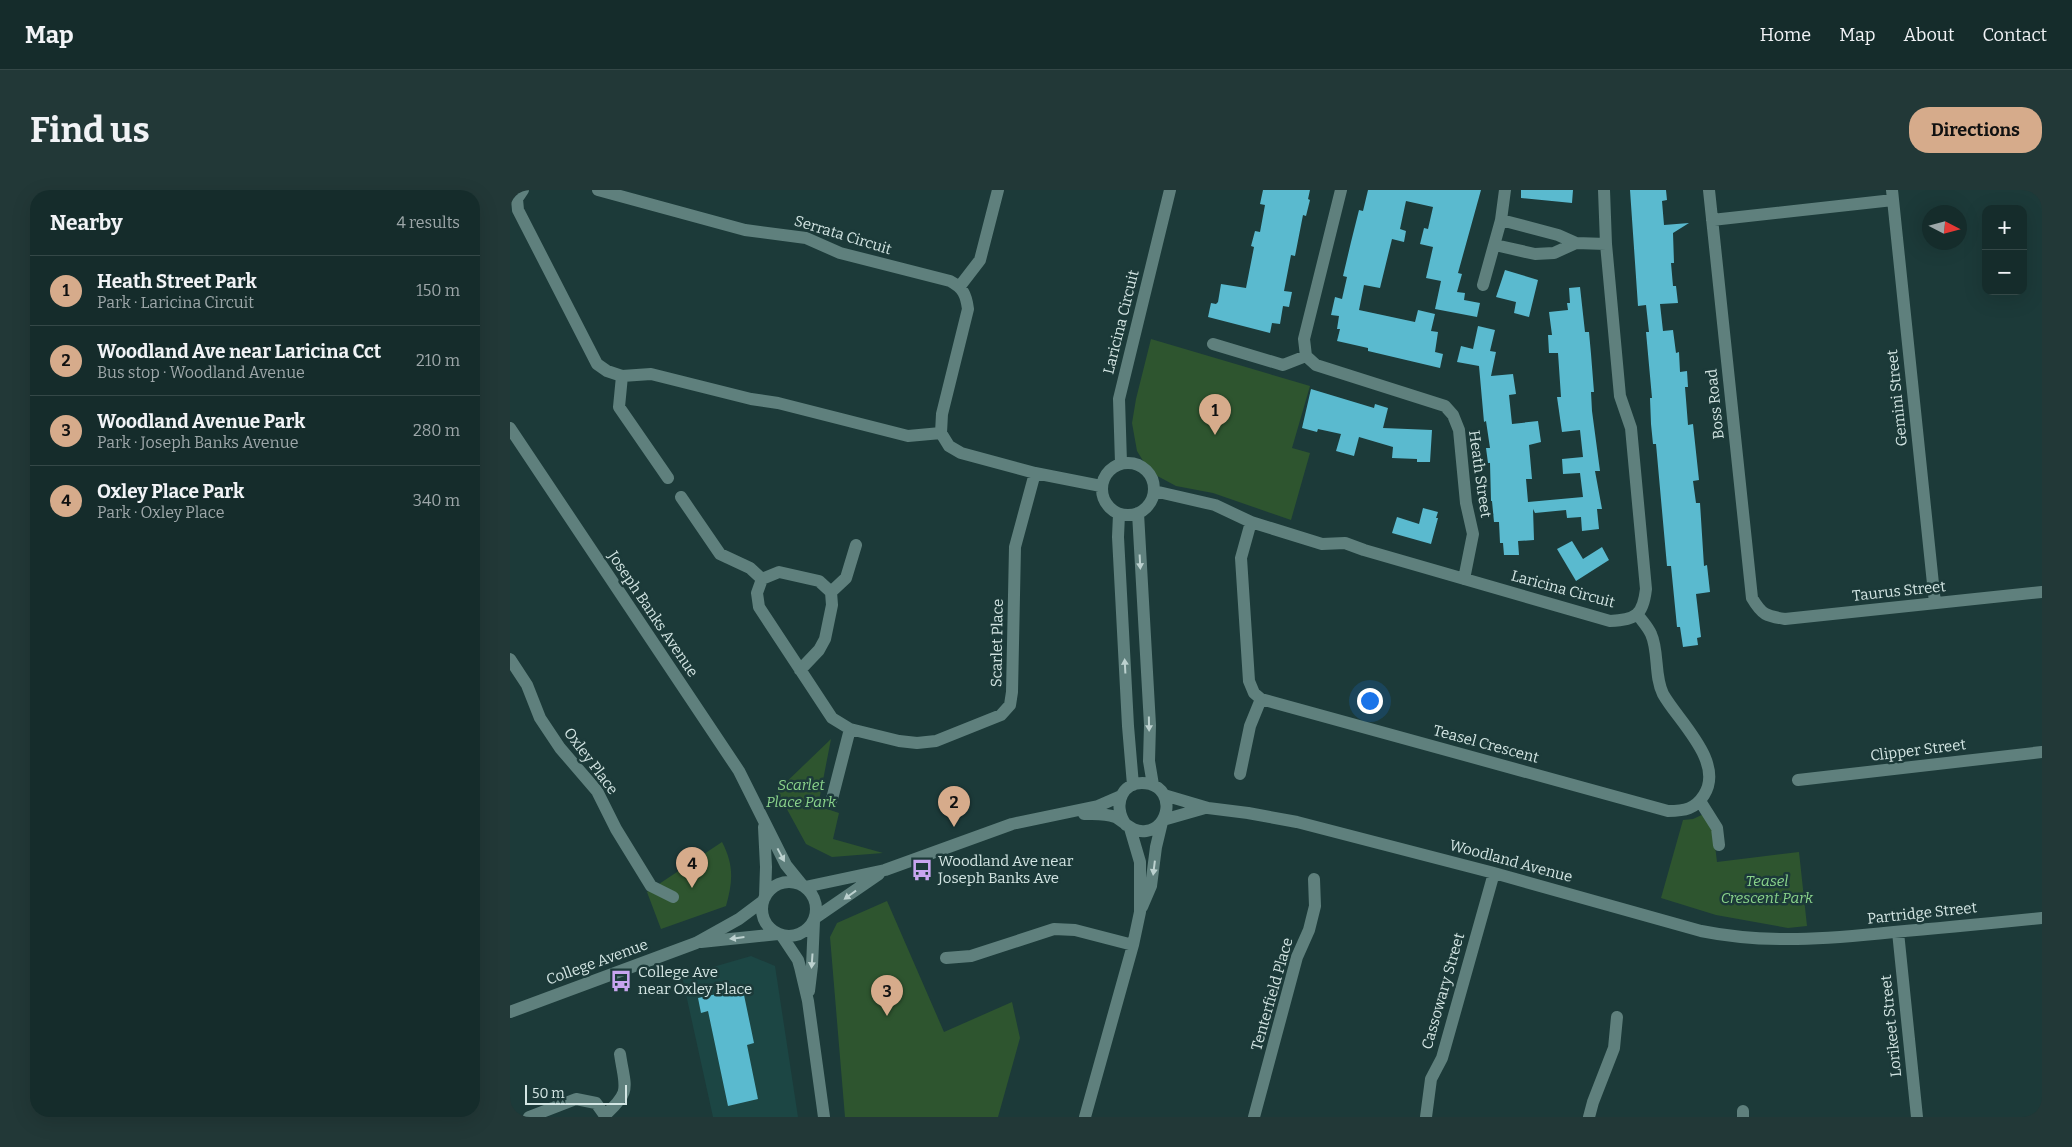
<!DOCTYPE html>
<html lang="en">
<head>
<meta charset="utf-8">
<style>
  :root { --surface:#152c2b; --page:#223837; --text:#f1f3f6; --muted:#9da7a9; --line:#344847; --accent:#d6ab8b }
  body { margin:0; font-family:Bitter,serif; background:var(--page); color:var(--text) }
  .controls { position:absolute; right:15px; top:15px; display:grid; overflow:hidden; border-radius:10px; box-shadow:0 5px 20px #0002 }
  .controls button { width:45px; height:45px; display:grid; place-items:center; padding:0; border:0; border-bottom:1px solid var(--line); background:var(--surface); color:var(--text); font:25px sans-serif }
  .compass { position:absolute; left:1412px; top:15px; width:45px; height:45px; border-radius:50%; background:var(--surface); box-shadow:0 5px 20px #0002; rotate:96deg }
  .scale { position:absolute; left:15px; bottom:12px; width:102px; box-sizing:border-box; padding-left:5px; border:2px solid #d3e5e3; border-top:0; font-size:14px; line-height:18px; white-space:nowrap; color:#d3e5e3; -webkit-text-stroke:4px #1c3a39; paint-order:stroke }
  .you { position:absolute; left:859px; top:510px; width:18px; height:18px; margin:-12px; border:4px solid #fff; border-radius:50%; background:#1a73e8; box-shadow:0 0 0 8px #1a73e833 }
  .badge { display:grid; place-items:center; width:32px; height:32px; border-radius:50%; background:var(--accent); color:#111; font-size:16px; font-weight:700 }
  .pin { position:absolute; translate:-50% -41px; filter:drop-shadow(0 1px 2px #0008) }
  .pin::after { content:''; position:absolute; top:26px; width:18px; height:15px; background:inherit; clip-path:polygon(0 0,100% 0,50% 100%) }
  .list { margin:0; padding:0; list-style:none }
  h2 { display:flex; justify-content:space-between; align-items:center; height:65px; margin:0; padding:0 20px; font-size:21px }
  h2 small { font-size:16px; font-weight:400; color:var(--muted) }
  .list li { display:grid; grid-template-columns:32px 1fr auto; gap:15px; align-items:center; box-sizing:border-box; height:70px; padding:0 20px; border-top:1px solid var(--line) }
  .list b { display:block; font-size:19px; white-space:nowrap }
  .list p { margin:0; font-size:16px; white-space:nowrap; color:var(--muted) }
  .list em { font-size:16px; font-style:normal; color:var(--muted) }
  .map { position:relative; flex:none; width:1532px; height:927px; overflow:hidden; border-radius:20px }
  header { display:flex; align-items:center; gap:30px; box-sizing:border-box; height:70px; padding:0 25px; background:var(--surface); border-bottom:1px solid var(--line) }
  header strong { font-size:24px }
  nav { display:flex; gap:28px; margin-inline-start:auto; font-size:18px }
  .intro { display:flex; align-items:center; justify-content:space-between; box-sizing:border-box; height:120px; padding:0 30px }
  h1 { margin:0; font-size:35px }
  .button { padding:12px 22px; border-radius:20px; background:var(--accent); color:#111; font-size:18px; font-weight:700 }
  main { display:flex; gap:30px; padding:0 30px }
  aside { flex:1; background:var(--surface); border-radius:20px; box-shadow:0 5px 20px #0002 }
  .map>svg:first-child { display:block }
  .built { fill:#1c4644 }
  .green { fill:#2e552f }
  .building { fill:#5abacf }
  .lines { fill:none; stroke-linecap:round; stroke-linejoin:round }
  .minor { stroke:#5f807d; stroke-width:12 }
  .oneway { fill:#bcd1cf }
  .labels { text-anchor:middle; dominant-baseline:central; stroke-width:5; stroke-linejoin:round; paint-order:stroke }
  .street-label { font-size:15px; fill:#d3e5e3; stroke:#1c3a39 }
  .park-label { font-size:15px; font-style:italic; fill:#8ad38b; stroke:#1c3a39 }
  .poi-label { font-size:15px; fill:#d3e5e3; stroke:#1c3a39; text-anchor:start }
</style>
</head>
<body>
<header>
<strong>Map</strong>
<nav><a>Home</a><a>Map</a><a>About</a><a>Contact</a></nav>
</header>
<div class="intro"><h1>Find us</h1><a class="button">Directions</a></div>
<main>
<aside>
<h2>Nearby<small>4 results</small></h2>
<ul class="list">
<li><span class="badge">1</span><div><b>Heath Street Park</b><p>Park · Laricina Circuit</p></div><em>150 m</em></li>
<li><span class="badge">2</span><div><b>Woodland Ave near Laricina Cct</b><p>Bus stop · Woodland Avenue</p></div><em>210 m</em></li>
<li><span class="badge">3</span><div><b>Woodland Avenue Park</b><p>Park · Joseph Banks Avenue</p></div><em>280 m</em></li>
<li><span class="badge">4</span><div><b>Oxley Place Park</b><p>Park · Oxley Place</p></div><em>340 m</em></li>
</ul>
</aside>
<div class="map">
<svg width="1532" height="927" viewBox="0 0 1532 927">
  <rect width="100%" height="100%" fill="#1c3a39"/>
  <!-- built -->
  <path class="built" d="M241 766 265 776 288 927H203L172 786Z"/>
  <!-- green -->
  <path class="green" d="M641 149 800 196 782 258 800 263 781 330 703 303 666 296 640 282 627 261 622 233 626 209Z
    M321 549 308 616 329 623 323 649 373 663 322 667 296 654 267 601Z
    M1196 623 1203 639 1207 672 1289 662 1297 736 1278 738 1206 725 1151 708 1173 630 1183 629Z
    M212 652C224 675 223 691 216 716L151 739 137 702Z
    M377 711 434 842 502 812 510 848 488 927H335L320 747 327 733Z"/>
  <!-- building -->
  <path class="building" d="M753 0H800L798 9 800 10 796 26 793 25 785 66 781 65 774 101 782 102 779 117 773 116 770 134 762 133 760 143 698 127 701 113 706 114 708 112 711 94 736 98 744 57 741 56 745 41 750 42 755 15 750 14Z
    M858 0H971L948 83 952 84 947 102 955 103 954 110 970 113 967 127 925 119 931 91 916 88 923 57 910 54 914 38 918 39 923 17 896 11 890 39 896 41 894 52 882 49 870 98 854 95 849 120 905 132 908 120 925 124 921 141 928 142 925 162 933 164 930 178 858 161V158L827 151 830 139H827L829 126 821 125 825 107 832 109 837 87 833 86 841 52 849 20 853 21Z
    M1011 0H1063L1062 13 1011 8Z
    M1120 0H1156L1157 10 1152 11 1154 35 1179 33 1163 43 1164 73H1161L1163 96H1166L1168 113 1150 114 1153 141 1163 140 1166 163 1169 162 1170 182 1177 181 1178 197H1175L1178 235 1183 234 1189 290 1183 291 1186 313H1190L1194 376 1197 375 1200 402 1186 404 1191 447 1187 448 1188 455 1173 457 1170 437H1167L1161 376H1157L1146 254H1143L1141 234 1140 208H1142L1136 142H1139L1136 115 1128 116Z
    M995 80 1028 90 1019 127 1004 123 1006 112 986 107Z
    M1070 97 1075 142H1079L1081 164 1084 202H1081L1082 221 1090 281H1085L1092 319H1087L1089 339 1072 341 1071 327 1057 328 1056 320 1025 323 1023 319 1024 350 1008 351 1009 365H994L993 353H990L989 332H984L982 311H981L980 273H978L976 258H980L976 231 974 232 969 176 947 172 951 156 963 159 968 136 985 140 980 161 986 162 981 186 1003 184 1006 204 999 205 1002 234 1028 231 1031 252 1019 255 1022 289H1016L1018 312 1073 307 1070 283 1053 284 1052 269 1073 267 1070 240 1052 242 1047 207H1051L1048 163H1039L1038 145H1042L1039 122 1058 120 1057 113H1060L1059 98Z
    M801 199 864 218 865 214 878 218 873 238 922 240 920 272H907V269L882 268 883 257 849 247 844 266 826 261 831 244 808 239 807 242 792 238Z
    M913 318 928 322 926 328H928L921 354 882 343 887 327 909 334Z
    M1062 351 1073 369 1092 357 1099 370 1066 391 1047 359Z
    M220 795 234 805 244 853 237 855 248 909 218 916 198 821 191 823 188 808 207 804 205 799Z"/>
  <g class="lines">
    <!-- minor -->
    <path class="minor" d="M13 0 7 9 8 20 87 174 97 181 112 186 141 184 241 209 268 213 398 246 431 243
      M88 0 235 40 296 48 330 63 440 91C453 98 456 104 458 119L432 224 431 243 439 256 451 263 525 283 591 296
      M831 0 794 149 796 166 806 175 935 216 943 225 949 240 956 313 963 344 954 389
      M1199 0 1242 408C1252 425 1256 426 1275 429L1532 402
      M1382 0 1425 413
      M991 30 995 0
      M1202 30 1383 10
      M1066 53 1096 54
      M973 95 991 30 1048 45 1066 53 1044 63 1025 64 985 55
      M450 96 470 70 488 0
      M703 154 773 175 796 166
      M112 186 109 217 158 288
      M0 238 229 581 276 675 293 696
      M592 299a26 26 0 1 1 52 0a26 26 0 1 1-52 0Z
      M611 273 609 209 660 0
      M644 301 705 315 741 332 812 354 835 353 854 360 1100 431C1126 430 1133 425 1136 399L1121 238 1110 206 1096 54 1094 0
      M171 307 210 364 240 378 252 389
      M628 323 640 535 639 571 643 595
      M609 324 608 347 618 536 623 595
      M741 332 731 368 739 491 744 503 751 509 1158 621C1175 621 1185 619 1194 605 1215 572 1168 531 1153 504 1144 486 1149 461 1141 444 1138 437 1132 431 1128 425
      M321 402 336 388 346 355
      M0 469 17 495 30 528 50 558 87 601 106 639 141 696 163 707
      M290 480 309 460 315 449 322 415 321 402 309 391 269 382 252 389 247 403 249 417 322 528 340 539 389 551 407 553 426 551 491 525 500 515 502 502 505 357 525 283
      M730 584 740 536 751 509
      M1288 590 1532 562
      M654 605 698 618 738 623 787 632 984 683 1191 741C1255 754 1319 749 1384 742 1433 738 1483 733 1532 728
      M322 609 340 539
      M1190 611 1207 638 1209 655
      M574 624C583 624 596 623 605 627 615 632 622 643 636 641 660 638 665 601 640 594 613 588 601 614 616 635
      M653 630 695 618
      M254 637 256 677 255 707
      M252 719a27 27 0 1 1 54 0a27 27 0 1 1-54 0Z
      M295 697 375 680 502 634 588 616 611 606
      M632 717 641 696 646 657 652 632
      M305 728 369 684
      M1388 742 1407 927
      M272 746 288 770 290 777 298 811 314 927
      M191 752 268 744
      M436 768 461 766 544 739 565 740 623 755
      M299 801 302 776 304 731
      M0 822 186 753 229 729 253 711
      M1233 921V927
      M95 925C122 901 115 898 110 864
      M19 927 66 909 86 913 96 927
      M575 927 623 755 630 722V672L620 638
      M744 927 787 767 799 740 805 716 804 689
      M916 927 921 889 932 868 984 683
      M1079 927 1083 912 1104 858 1107 827"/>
  </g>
  <!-- one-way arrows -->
  <defs><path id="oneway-solid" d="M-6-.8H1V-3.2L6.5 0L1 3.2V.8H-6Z" transform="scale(1.25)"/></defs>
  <g class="oneway">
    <use href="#oneway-solid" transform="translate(630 372) rotate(87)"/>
    <use href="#oneway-solid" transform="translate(615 476) rotate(-93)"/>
    <use href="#oneway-solid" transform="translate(639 534) rotate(89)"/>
    <use href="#oneway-solid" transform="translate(271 665) rotate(62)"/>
    <use href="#oneway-solid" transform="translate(644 678) rotate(97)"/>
    <use href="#oneway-solid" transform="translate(340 705) rotate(144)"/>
    <use href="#oneway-solid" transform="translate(227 748) rotate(173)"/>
    <use href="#oneway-solid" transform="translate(302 771) rotate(94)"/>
  </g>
  <!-- icons -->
  <defs>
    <g id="bus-bare" transform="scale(1.725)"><path d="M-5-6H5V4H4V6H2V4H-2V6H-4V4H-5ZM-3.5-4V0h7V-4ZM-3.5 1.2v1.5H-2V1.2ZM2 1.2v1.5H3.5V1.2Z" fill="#c8a5ef" stroke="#1c3a39" stroke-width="2.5" paint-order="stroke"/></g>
  </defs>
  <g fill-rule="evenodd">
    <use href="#bus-bare" x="412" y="680"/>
    <use href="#bus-bare" x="111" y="791"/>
  </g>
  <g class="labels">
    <!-- street labels -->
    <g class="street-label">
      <text transform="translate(333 45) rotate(17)">Serrata Circuit</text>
      <text transform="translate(611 132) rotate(-76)">Laricina Circuit</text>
      <text transform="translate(1387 208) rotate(-96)">Gemini Street</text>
      <text transform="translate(1205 214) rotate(-96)">Boss Road</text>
      <text transform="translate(970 284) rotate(82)">Heath Street</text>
      <text transform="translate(1053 399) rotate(15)">Laricina Circuit</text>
      <text transform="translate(1389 401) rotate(-6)">Taurus Street</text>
      <text transform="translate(143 424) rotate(56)">Joseph Banks Avenue</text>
      <text transform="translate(487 453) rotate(-89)">Scarlet Place</text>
      <text transform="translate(976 554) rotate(15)">Teasel Crescent</text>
      <text transform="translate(1408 560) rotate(-7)">Clipper Street</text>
      <text transform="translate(81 571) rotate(53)">Oxley Place</text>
      <text transform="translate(1001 671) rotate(15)">Woodland Avenue</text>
      <text transform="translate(1412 723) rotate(-6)">Partridge Street</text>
      <text transform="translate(87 772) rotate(-20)">College Avenue</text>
      <text transform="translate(933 801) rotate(-74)">Cassowary Street</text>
      <text transform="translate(762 804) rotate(-74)">Tenterfield Place</text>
      <text transform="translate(1381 836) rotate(-96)">Lorikeet Street</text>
    </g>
    <!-- park labels -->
    <g class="park-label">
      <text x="291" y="595">Scarlet<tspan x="291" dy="17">Place Park</tspan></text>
      <text x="1257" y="691">Teasel<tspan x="1257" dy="17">Crescent Park</tspan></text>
    </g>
    <!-- poi labels -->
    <g class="poi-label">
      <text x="428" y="671">Woodland Ave near<tspan x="428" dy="17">Joseph Banks Ave</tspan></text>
      <text x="128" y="782">College Ave<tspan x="128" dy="17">near Oxley Place</tspan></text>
    </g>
  </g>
</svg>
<div class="controls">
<button>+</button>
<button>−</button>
</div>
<svg class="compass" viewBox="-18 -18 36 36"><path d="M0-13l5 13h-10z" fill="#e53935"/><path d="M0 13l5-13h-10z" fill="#9da7a9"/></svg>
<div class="scale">50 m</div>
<div class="you"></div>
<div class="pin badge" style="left:705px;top:245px">1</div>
<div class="pin badge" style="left:444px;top:637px">2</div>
<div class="pin badge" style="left:377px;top:826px">3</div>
<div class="pin badge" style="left:182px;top:698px">4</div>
</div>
</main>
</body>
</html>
